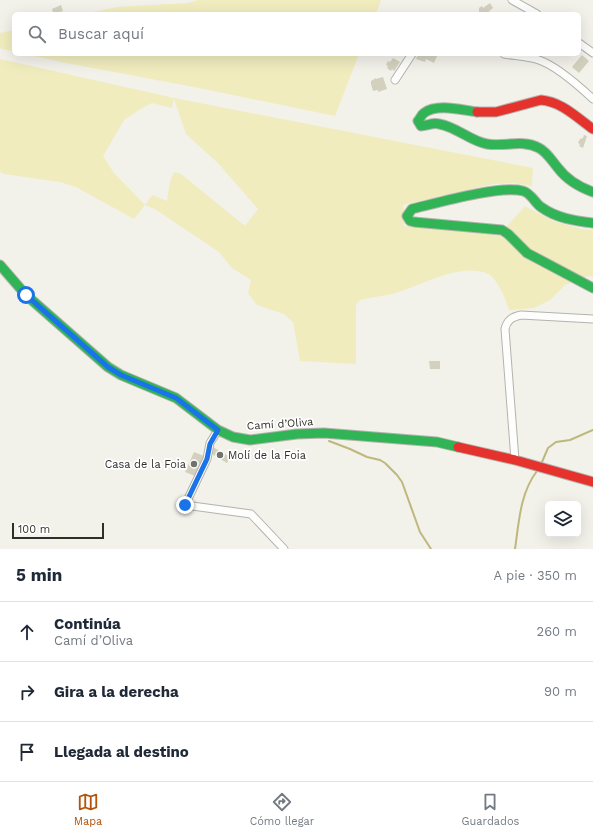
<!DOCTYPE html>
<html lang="es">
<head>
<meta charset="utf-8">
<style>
  :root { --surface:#fff; --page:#f6f6f7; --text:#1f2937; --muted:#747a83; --line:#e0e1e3; --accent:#b45309 }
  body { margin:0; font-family:"Work Sans",sans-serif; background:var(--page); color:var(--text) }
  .controls { position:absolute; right:12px; bottom:12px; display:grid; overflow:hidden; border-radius:6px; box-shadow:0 4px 16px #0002 }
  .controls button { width:36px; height:36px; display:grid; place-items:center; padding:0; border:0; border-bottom:1px solid var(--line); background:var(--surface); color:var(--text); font:20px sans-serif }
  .scale { position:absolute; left:12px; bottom:10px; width:92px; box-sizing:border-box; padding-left:4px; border:2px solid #2f2f2a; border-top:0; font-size:11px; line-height:14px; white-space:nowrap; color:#2f2f2a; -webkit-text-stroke:3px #fff; paint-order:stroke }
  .stop { position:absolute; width:12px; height:12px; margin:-9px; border:3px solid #1a73e8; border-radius:50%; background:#fff }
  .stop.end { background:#1a73e8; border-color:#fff; box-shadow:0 1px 4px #0008 }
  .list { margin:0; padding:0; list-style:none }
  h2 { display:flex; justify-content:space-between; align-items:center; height:52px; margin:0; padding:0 16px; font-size:17px }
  h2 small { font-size:13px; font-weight:400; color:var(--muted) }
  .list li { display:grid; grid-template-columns:26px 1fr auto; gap:12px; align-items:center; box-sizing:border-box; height:60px; padding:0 16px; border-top:1px solid var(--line) }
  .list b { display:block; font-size:15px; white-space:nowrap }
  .list p { margin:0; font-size:13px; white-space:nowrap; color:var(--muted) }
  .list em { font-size:13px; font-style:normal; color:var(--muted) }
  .icon { flex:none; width:22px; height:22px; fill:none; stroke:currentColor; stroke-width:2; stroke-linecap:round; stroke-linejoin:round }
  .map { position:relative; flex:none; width:593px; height:549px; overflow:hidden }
  .search { position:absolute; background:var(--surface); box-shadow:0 4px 16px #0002; left:12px; right:12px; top:12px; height:44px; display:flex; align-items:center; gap:10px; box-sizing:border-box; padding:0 14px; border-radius:6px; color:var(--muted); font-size:15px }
  .sheet { height:232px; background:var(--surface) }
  nav { display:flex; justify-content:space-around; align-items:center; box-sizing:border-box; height:56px; border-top:1px solid var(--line); background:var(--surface); font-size:11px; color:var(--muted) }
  nav a { display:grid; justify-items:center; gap:2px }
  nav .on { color:var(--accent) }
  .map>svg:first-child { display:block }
  .green { fill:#f0ecbe; fill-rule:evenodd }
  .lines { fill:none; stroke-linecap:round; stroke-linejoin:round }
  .stream { stroke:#beb87e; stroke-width:2 }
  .building { fill:#d3d1be }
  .street-casing { stroke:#b4b3ae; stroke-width:9 }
  .fast-casing { stroke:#b4b3ae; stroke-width:11 }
  .jam-casing { stroke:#b4b3ae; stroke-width:11 }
  .street { stroke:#fdfdfc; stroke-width:7 }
  .fast { stroke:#30b455; stroke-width:9 }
  .jam { stroke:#e5322d; stroke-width:9 }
  .route { stroke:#1a73e8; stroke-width:5 }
  .poi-dot { fill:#73736d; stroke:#fff; stroke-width:1.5 }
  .labels { text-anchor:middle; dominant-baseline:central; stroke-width:3.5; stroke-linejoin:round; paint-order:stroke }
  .street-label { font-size:11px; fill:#2f2f2a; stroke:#fff }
  .poi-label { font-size:11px; fill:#2f2f2a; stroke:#fff; text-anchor:start }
</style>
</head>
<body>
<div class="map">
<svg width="593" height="549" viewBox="0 0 593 549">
  <rect width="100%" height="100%" fill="#f2f1ea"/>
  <!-- green -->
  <path class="green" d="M198 0H381L376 14H83L117 7 188 3Z
    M14 30V52L0 48V33Z
    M25 54H359L335 116 199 88 66 63Z
    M0 59 174 98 533 168 532 186 514 183 493 184 403 205 404 226 499 235 525 206 553 221 581 229 593 230V277L588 276 565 285 550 300 534 308 509 310C506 300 498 279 488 274 461 262 422 285 396 293 384 296 372 297 360 300L356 305V364L300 361 293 322 284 314 257 305 248 293 251 280 232 268 219 252 155 209 145 205 134 219 76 187 60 182 4 174 0 172ZM174 99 186 134 218 163 258 209 245 226 181 174 174 172C169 181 169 190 167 201L152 195 145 205 114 173 103 156 124 120 142 108 152 103 172 108Z"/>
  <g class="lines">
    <!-- stream -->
    <path class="stream" d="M329 441 350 449 367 457 380 460 385 463 397 475 402 482 420 532 431 549
      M542 462 548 448 556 442 570 440 593 430
      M515 549C519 522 520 493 537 471"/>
  </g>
  <!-- building -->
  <path class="building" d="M490 3 493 8 489 11 490 13 485 14 481 13 479 14V8L482 6 483 8Z
    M61 5 63 11 58 13H53L52 9Z
    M418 54H438L434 63 426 59 425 62 416 59Z
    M582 55 589 61 579 73 572 67Z
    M393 58 400 62 394 71 392 69 391 71 387 68 388 66 386 65 388 61 390 62Z
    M383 77 387 89 378 92V90L373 91 371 84V81L376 78V79Z
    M584 135 587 136 583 148 579 146 580 144 578 143 580 139 583 138Z
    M429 361H440V369H430Z
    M213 447 230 457 227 463 210 453Z
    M194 452 204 456 195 476 185 472Z"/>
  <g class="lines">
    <!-- street casing -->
    <g class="street-casing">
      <path id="street" d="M512 0 537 14
        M579 43 593 53
        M504 54C516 56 528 56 539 60 557 66 579 86 593 99
        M395 80 412 54
        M218 430 210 443 207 459 185 505 251 514 284 549
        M515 460 505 329C507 320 512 317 521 315L593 319"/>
    </g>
    <!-- fast casing -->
    <g class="fast-casing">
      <path id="fast" d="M477 112C461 110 437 103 424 113 421 115 420 119 418 121L421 126C427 126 433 122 439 124 457 127 470 141 487 144 504 147 523 139 539 148 547 152 552 161 558 168 567 180 579 187 593 192
        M593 223C575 221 556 218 541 207 535 203 531 193 523 191 500 185 437 203 412 209L407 216 410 221 414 222 502 230 508 234 527 253 593 288
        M0 265 26 295 108 367 121 375 176 398 218 430 233 437 250 440 297 434 324 433 437 442 458 447"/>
    </g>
    <!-- jam casing -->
    <g class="jam-casing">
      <path id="jam" d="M477 112H496L541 100C562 102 576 117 593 129
        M458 447 515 460 593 482"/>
    </g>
    <!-- street -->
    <use href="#street" class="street"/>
    <!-- fast -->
    <use href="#fast" class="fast"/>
    <!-- jam -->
    <use href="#jam" class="jam"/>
  </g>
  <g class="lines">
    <!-- route -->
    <path class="route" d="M26 295 108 367 121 375 176 398 218 430 210 444 207 459 185 505"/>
  </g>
  <!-- markers -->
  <g class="poi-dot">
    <circle cx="220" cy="455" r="4"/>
    <circle cx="194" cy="464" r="4"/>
  </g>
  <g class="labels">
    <!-- street labels -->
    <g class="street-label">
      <text transform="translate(280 424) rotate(-4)">Camí d’Oliva</text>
    </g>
    <!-- poi labels -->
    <g class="poi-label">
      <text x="228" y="455">Molí de la Foia</text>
      <text x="186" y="464" text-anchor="end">Casa de la Foia</text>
    </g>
  </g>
</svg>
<div class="controls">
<button><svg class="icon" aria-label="layers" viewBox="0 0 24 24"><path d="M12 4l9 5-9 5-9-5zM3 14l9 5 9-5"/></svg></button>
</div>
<div class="scale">100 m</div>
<div class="stop" style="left:26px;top:295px"></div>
<div class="stop end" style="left:185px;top:505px"></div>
<div class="search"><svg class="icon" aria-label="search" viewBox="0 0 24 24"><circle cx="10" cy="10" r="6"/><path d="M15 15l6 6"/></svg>Buscar aquí</div>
</div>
<section class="sheet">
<h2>5 min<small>A pie · 350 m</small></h2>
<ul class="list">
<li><svg class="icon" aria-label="ahead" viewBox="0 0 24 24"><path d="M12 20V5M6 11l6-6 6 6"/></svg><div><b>Continúa</b><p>Camí d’Oliva</p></div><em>260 m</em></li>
<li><svg class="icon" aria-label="right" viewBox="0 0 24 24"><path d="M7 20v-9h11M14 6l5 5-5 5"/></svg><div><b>Gira a la derecha</b></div><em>90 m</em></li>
<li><svg class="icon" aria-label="arrive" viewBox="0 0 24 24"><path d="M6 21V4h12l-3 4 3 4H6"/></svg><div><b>Llegada al destino</b></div></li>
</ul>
</section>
<nav>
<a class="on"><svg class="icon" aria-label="map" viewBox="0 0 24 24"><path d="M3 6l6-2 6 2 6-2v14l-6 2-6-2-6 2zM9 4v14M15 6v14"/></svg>Mapa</a>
<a><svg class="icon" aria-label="directions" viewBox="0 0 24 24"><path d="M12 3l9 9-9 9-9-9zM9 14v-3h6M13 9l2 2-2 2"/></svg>Cómo llegar</a>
<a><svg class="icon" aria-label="saved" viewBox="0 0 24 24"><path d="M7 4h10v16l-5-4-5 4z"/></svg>Guardados</a>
</nav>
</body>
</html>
